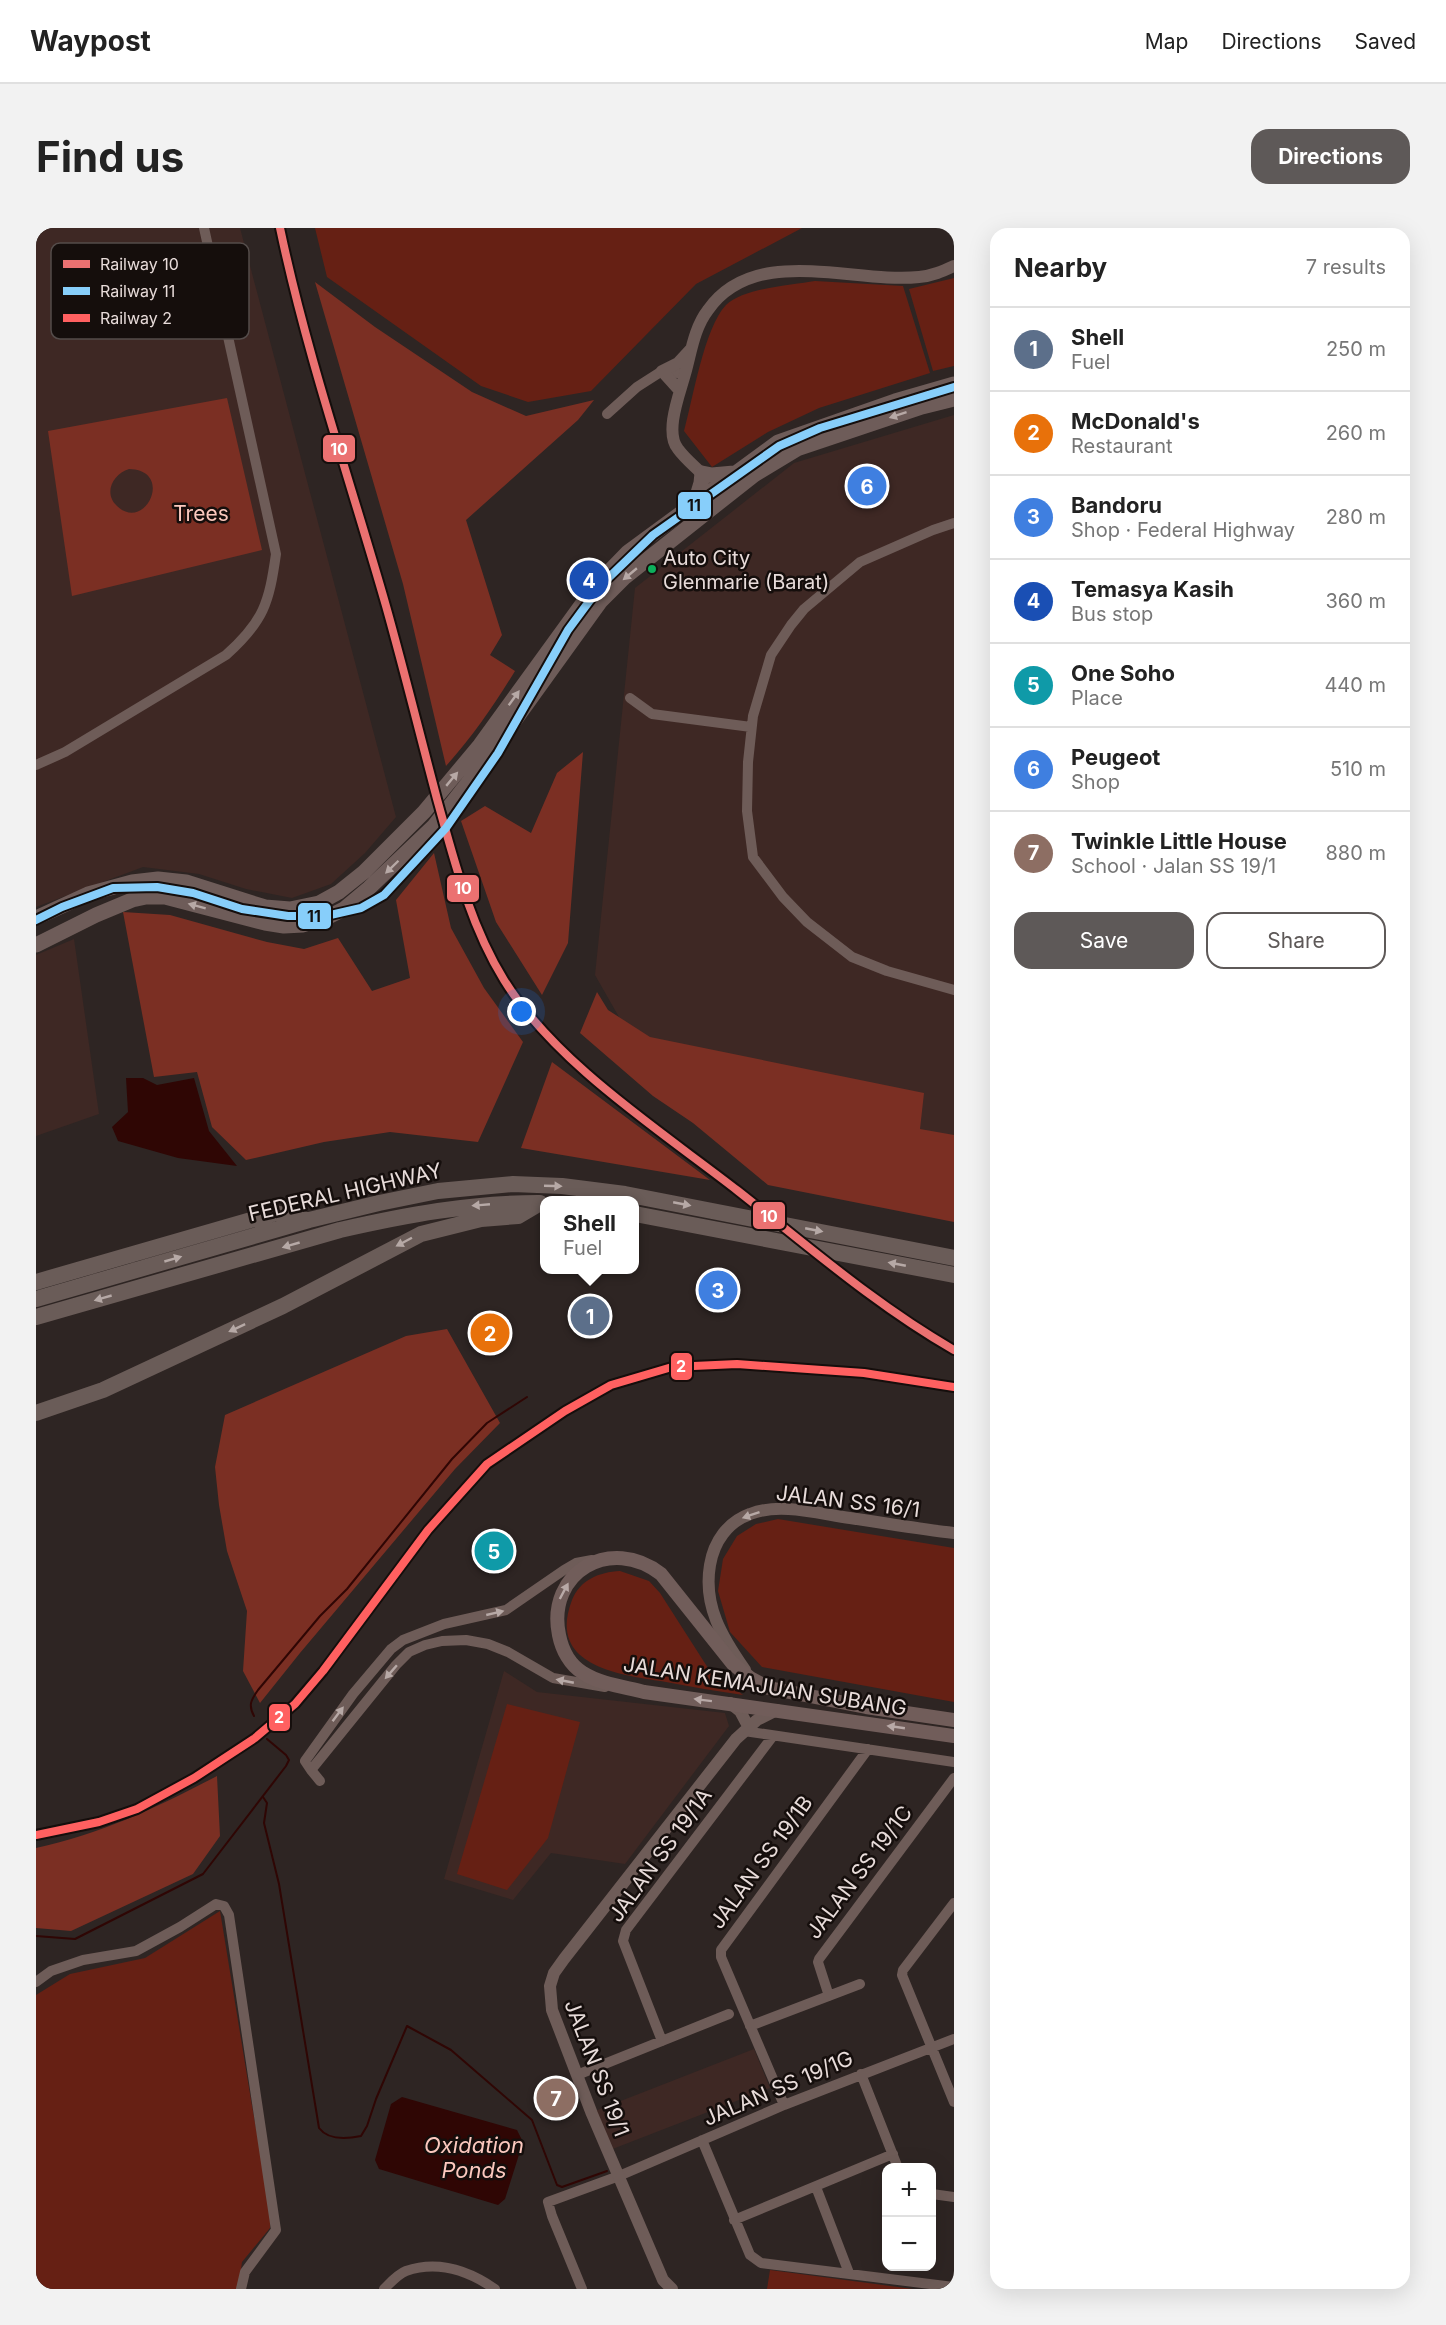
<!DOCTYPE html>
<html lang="en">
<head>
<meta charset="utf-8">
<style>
  :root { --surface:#fff; --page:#f2f2f2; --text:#222; --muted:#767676; --line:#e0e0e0; --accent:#5e5958 }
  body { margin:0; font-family:Inter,sans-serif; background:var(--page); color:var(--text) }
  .controls { position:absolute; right:18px; bottom:18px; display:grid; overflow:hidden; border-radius:12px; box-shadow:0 6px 24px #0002 }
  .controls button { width:54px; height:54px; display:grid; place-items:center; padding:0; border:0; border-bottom:2px solid var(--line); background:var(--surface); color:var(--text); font:30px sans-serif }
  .you { position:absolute; left:486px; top:784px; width:21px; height:21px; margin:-15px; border:4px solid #fff; border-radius:50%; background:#1a73e8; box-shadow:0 0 0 9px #1a73e833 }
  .badge { display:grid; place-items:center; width:39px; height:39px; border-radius:50%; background:var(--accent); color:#fff; font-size:20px; font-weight:700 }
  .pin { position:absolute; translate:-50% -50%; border:3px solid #fff; box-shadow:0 2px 6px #0006 }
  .popup { position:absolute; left:504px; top:968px; width:99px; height:78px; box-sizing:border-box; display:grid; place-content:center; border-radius:12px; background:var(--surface); filter:drop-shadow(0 2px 4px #0005); font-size:20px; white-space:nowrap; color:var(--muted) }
  .popup b { font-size:22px; color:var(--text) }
  .popup::after { content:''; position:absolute; left:50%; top:100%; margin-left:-12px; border:12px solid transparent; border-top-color:var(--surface) }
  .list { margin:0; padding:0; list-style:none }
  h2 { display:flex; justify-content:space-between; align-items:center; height:78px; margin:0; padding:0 24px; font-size:26px }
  h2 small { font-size:20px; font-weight:400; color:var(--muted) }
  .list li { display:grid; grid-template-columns:39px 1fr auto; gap:18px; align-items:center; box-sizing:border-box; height:84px; padding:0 24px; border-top:2px solid var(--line) }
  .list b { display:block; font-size:22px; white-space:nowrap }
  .list p { margin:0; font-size:20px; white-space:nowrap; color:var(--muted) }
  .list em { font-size:20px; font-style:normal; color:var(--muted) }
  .actions { display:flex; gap:12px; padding:18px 24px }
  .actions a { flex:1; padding:14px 0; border:2px solid var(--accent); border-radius:18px; text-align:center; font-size:21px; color:var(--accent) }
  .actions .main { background:var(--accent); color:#fff }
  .map { position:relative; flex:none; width:918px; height:2061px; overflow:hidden; border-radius:18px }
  header { display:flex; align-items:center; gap:36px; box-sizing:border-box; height:84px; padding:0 30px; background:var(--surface); border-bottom:2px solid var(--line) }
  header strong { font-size:28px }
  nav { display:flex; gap:33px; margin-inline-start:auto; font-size:21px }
  .intro { display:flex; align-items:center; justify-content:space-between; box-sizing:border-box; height:144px; padding:0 36px }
  h1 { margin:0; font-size:42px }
  .button { padding:15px 27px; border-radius:18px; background:var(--accent); color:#fff; font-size:21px; font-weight:700 }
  main { display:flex; gap:36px; padding:0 36px }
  aside { flex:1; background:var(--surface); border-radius:18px; box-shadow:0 6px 24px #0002 }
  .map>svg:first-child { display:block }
  .built { fill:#3e2824 }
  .green { fill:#662014 }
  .forest { fill:#7b2f23; fill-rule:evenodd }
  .water { fill:#2f0604 }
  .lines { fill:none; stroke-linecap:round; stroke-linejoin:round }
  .stream { stroke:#2f0604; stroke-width:2 }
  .minor { stroke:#6e5c58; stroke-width:10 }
  .tertiary { stroke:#6e5c58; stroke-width:12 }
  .secondary { stroke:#715d5a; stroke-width:14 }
  .primary { stroke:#6e5c59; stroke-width:15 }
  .trunk { stroke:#6a5c58; stroke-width:16 }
  .rail-1-casing { stroke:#150e0c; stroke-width:12 }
  .rail-2-casing { stroke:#150e0c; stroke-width:12 }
  .rail-3-casing { stroke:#150e0c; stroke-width:12 }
  .rail-1 { stroke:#eb7171; stroke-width:8 }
  .rail-2 { stroke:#87cefa; stroke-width:8 }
  .rail-3 { stroke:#ff6060; stroke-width:8 }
  .oneway { fill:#b7a9a6 }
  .oneway2 { fill:#b6a9a6 }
  .oneway3 { fill:#b8a9a7 }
  .bus-dot { fill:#0daf5c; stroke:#150e0c; stroke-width:2 }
  .labels { text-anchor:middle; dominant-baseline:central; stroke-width:5; stroke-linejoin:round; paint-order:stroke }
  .bus-label { font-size:20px; fill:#e8dcda; stroke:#150e0c; text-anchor:start }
  .park-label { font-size:21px; fill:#fcc9be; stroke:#150e0c }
  .street-label { font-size:21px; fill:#e8dcda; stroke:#150e0c }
  .water-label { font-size:22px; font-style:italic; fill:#fbc8be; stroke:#150e0c }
  .key { fill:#150e0c; stroke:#544c4a; stroke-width:1.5 }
  .key-label { font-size:16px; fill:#e8dcda }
  .line-badge { stroke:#150e0c; stroke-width:2 }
  .badge-label { font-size:16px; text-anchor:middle; font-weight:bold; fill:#fff }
  .pale-badge-label { font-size:16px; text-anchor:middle; font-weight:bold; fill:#111 }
</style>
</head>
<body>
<header>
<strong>Waypost</strong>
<nav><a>Map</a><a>Directions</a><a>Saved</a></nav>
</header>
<div class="intro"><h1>Find us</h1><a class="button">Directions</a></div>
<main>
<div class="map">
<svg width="918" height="2061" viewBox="0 0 918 2061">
  <rect width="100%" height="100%" fill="#2e2523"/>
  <!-- built -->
  <path class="built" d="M0 0H204L360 589 329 625 295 656 256 670 210 661 163 646 107 639 0 679Z
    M918 187V970L591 803 559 747 599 360 758 235Z
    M38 711 63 886 0 908V727Z
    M468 1443 501 1464 689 1485 693 1498 589 1636 515 1625 477 1672 408 1651Z
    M718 1821 734 1860 574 1922 559 1883Z"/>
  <!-- green -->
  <path class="green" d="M279 0H766L660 56 555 163 492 174 445 158 291 49Z
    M918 50V138L897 143 873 61Z
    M779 53 867 58 894 145 783 180 732 204 676 239 648 203C657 171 668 100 690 77 707 60 756 57 779 53Z
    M742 1291 918 1320V1474L726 1439 694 1404 682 1363 687 1331 701 1308 720 1296Z
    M584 1343 613 1353 624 1365 672 1440 707 1467C681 1463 655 1459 630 1454 585 1447 510 1439 536 1372 544 1352 563 1344 584 1343Z
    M471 1476 544 1494 512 1610 471 1662 421 1646Z
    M184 1683 215 1872 234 1979V2000L206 2034 202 2061H11L0 2058V1767L34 1746 109 1730Z
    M734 2042 877 2061H731Z"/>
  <!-- forest -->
  <path class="forest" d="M279 54 339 99 436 164 490 188 558 172 542 192 430 292 466 407 454 427 479 443C458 477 437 508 410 538L367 356Z
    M191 170 226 322 36 368 12 203ZM93 241C139 242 109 305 81 278 67 265 77 246 93 241Z
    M547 524 532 715 506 767 460 694 425 593 449 578 495 605 521 545Z
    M398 625 415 700 448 760 487 814 442 914 354 904 288 914 210 932 176 899 161 844 118 849 87 684 134 687 231 714 268 721 302 710 336 763 374 750 360 672Z
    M561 764 572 782 614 809 888 865 884 901 918 907V994L732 957 657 895 617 868 544 805Z
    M516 834 674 952 485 920Z
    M411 1101 464 1195 419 1241 264 1425 224 1475 207 1443 211 1383 191 1323 183 1277 179 1239 189 1187 370 1108Z
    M181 1548 184 1608 157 1646 35 1703 0 1700V1620C65 1606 122 1579 181 1548Z"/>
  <!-- water -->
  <path class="water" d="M90 850H107L121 857 158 850 173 903 201 938 142 930 82 913 76 899 92 884Z
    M366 1869 481 1902 487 1914 469 1971 462 1977 343 1941 339 1932 355 1876Z"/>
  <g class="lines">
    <!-- stream -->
    <path class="stream" d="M218 1488C212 1477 215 1472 222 1462L284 1388 311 1361 416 1231 451 1195 491 1169
      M227 1569 231 1575 228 1595 243 1656 283 1900C292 1912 311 1911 325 1908L331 1898 340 1871 371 1798 415 1822 496 1892 521 1957 526 1959 571 1943
      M0 1708 39 1711 167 1646 250 1538 253 1532 250 1527 231 1511"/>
    <!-- minor -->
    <path class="minor" d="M571 186 601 159 626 143 649 146
      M918 295 897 302 824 334 768 381 755 397 735 427 717 488 712 534 711 583 717 629 747 669 771 694 816 729 851 743 918 762
      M594 470 616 486 715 499
      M0 537 29 524 190 427C228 393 233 375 240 326L168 0
      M556 1332 540 1335 528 1342 470 1382 408 1396 367 1412 355 1421 317 1466 269 1533 275 1542 360 1437 373 1424 389 1417 406 1413 430 1412 452 1416 472 1424 517 1450 569 1459
      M708 1503 918 1534
      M275 1542 284 1553
      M918 1675 867 1742 866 1747 918 1874
      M0 1754 15 1743 47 1732 100 1723 144 1699 180 1676 188 1678 193 1687 240 2002 209 2044 205 2061
      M793 1768 782 1734 783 1731 918 1550
      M714 1798 824 1756
      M626 1813 587 1713 590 1702 737 1508
      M825 1846 862 1940
      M541 1847 693 1786
      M748 1877 685 1729V1722L832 1521
      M666 1912 714 2027 725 2035 918 2059
      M780 1959 813 2045
      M896 1966 918 1969
      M698 1992 857 1926
      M348 2061C354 2055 362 2046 370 2043 402 2032 433 2043 459 2061
      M546 2061 516 1988 512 1974 583 1948 748 1877 918 1811"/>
    <!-- tertiary -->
    <path class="tertiary" d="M644 163 626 143 642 135 654 122
      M670 250C661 240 650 232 642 221 628 204 644 165 649 146 655 125 658 100 672 82 719 15 817 56 883 49 896 48 907 43 918 38
      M709 1442C686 1409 667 1378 674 1337 678 1313 692 1294 714 1286 744 1274 784 1286 814 1290 849 1295 883 1301 918 1305
      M694 1475 704 1483 712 1498
      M636 2061 627 2052 556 1886 516 1782 514 1758 518 1745 528 1731 700 1511 721 1492 741 1482"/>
    <!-- secondary -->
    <path class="secondary" d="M918 1492 830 1479 733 1460 714 1450 696 1435 625 1346C575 1307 510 1344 523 1407 526 1422 534 1437 547 1445 564 1456 589 1459 608 1464L918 1508"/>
    <!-- primary -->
    <path class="primary" d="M659 275 665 255 666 245 676 247 698 245
      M0 690 52 666 96 654 122 651 150 654 229 679 254 681 283 675 303 664 328 644 388 584 444 517 560 357 592 324 742 214 859 173 918 156
      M0 717 60 687 96 672 110 669H129L229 695 248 698 267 697 294 688 308 681 333 660 398 598 454 527 564 374 589 349 718 247 761 221 886 179 918 171"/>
    <!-- trunk -->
    <path class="trunk" d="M599 986 918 1047
      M0 1054 239 985 271 992
      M0 1071 273 992 343 975 402 963 477 956 526 958 589 966 918 1030
      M0 1089 304 1002C370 987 434 975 502 975
      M0 1185 67 1162 247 1078 385 1006 445 991 482 988 504 975"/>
    <!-- rail-1 casing -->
    <g class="rail-1-casing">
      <path id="rail-1" d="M244 0C271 128 314 252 350 378 368 442 384 507 401 571 418 632 434 697 468 752 519 835 625 903 702 963 772 1018 841 1078 918 1122"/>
    </g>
    <!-- rail-2 casing -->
    <g class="rail-2-casing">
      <path id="rail-2" d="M0 692 26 679 77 660 121 659 157 665 206 681 252 688H290L325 680 348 667 410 600 462 525 532 402 566 356 617 307 743 218 784 200 918 159"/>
    </g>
    <!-- rail-3 casing -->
    <g class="rail-3-casing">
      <path id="rail-3" d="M0 1607 63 1594 101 1581 158 1550 219 1510 259 1476 287 1443 392 1302 451 1236 529 1183 575 1157 636 1139 701 1136 828 1145 918 1159"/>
    </g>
    <!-- rail-1 -->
    <use href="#rail-1" class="rail-1"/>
    <!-- rail-2 -->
    <use href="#rail-2" class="rail-2"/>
    <!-- rail-3 -->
    <use href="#rail-3" class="rail-3"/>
  </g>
  <!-- one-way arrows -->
  <defs><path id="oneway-solid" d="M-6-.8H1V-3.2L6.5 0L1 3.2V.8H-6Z" transform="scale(1.5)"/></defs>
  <g class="oneway">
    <use href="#oneway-solid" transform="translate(862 187) rotate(162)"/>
    <use href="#oneway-solid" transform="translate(594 346) rotate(140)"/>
    <use href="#oneway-solid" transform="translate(478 470) rotate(-54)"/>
    <use href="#oneway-solid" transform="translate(416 551) rotate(-50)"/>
    <use href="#oneway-solid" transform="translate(356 639) rotate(136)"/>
    <use href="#oneway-solid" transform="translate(161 678) rotate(-165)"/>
    <use href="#oneway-solid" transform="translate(715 1287) rotate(161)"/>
    <use href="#oneway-solid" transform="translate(459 1385) rotate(-13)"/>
    <use href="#oneway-solid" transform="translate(355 1444) rotate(131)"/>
    <use href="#oneway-solid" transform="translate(529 1453) rotate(-169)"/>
    <use href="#oneway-solid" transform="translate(302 1486) rotate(-53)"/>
  </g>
  <g class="oneway2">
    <use href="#oneway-solid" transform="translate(517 958) rotate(2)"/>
    <use href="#oneway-solid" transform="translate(646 976) rotate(11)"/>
    <use href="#oneway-solid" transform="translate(445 977) rotate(175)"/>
    <use href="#oneway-solid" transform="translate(778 1002) rotate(11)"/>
    <use href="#oneway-solid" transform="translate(368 1014) rotate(152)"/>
    <use href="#oneway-solid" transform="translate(255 1017) rotate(164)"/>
    <use href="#oneway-solid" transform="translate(137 1031) rotate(-16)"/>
    <use href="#oneway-solid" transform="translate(861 1036) rotate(-169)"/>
    <use href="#oneway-solid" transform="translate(67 1070) rotate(164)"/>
    <use href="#oneway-solid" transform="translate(201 1100) rotate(155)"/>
  </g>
  <g class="oneway3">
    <use href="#oneway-solid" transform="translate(528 1363) rotate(-62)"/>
    <use href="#oneway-solid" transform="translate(667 1472) rotate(-173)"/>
    <use href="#oneway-solid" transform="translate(860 1499) rotate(-172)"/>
  </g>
  <!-- markers -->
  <circle class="bus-dot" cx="616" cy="341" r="5"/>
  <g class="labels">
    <!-- bus labels -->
    <g class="bus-label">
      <text x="627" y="330">Auto City<tspan x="627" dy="24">Glenmarie (Barat)</tspan></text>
    </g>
    <!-- park labels -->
    <g class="park-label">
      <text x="165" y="285">Trees</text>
    </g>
    <!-- street labels -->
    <g class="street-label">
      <text transform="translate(309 964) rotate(-13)">FEDERAL HIGHWAY</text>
      <text transform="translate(812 1273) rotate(7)">JALAN SS 16/1</text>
      <text transform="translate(729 1458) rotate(9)">JALAN KEMAJUAN SUBANG</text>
      <text transform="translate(624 1627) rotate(-54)">JALAN SS 19/1A</text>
      <text transform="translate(725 1634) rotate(-54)">JALAN SS 19/1B</text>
      <text transform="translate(823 1644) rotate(-53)">JALAN SS 19/1C</text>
      <text transform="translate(561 1840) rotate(69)">JALAN SS 19/1</text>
      <text transform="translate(742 1860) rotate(-23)">JALAN SS 19/1G</text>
    </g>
    <!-- water labels -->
    <g class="water-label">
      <text x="438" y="1917">Oxidation<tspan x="438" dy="25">Ponds</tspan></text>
    </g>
  </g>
  <!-- legend -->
  <rect x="15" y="15" width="198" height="96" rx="9" class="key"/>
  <rect x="27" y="32" width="27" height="8" fill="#eb7171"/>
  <rect x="27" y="59" width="27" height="8" fill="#87cefa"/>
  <rect x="27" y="86" width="27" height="8" fill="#ff6060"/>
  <g class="key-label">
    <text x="64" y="42">Railway 10</text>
    <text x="64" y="69">Railway 11</text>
    <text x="64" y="96">Railway 2</text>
  </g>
  <g class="line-badge">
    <rect x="286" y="206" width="34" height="29" rx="6" fill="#eb7171"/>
    <rect x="641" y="263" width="35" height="29" rx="6" fill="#87cefa"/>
    <rect x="410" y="646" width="34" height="29" rx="6" fill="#eb7171"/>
    <rect x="261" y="674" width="35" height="28" rx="6" fill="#87cefa"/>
    <rect x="716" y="973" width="34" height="29" rx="6" fill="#eb7171"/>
    <rect x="634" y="1124" width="23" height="29" rx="6" fill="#ff6060"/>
    <rect x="232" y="1475" width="23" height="29" rx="6" fill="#ff6060"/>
  </g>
  <g class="badge-label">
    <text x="303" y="227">10</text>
    <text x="427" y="666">10</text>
    <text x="733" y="994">10</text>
    <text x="645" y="1144">2</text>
    <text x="243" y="1495">2</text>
  </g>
  <g class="pale-badge-label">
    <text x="658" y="283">11</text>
    <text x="278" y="694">11</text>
  </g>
</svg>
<div class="controls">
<button>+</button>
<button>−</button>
</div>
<div class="you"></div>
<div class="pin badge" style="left:554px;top:1088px;background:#5c6f8a">1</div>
<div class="popup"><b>Shell</b>Fuel</div>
<div class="pin badge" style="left:454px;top:1105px;background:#e8710a">2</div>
<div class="pin badge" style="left:682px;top:1062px;background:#3f7fe0">3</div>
<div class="pin badge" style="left:553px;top:352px;background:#1a4fb4">4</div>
<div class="pin badge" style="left:458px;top:1323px;background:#0f9aa8">5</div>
<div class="pin badge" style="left:831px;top:258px;background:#3f7fe0">6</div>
<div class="pin badge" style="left:520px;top:1870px;background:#8d6e63">7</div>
</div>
<aside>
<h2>Nearby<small>7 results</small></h2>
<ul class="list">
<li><span class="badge" style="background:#5c6f8a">1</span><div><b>Shell</b><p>Fuel</p></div><em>250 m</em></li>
<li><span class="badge" style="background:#e8710a">2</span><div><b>McDonald's</b><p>Restaurant</p></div><em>260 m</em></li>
<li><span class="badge" style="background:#3f7fe0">3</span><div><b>Bandoru</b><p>Shop · Federal Highway</p></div><em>280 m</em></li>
<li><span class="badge" style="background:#1a4fb4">4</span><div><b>Temasya Kasih</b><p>Bus stop</p></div><em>360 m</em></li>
<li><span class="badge" style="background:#0f9aa8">5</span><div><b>One Soho</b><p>Place</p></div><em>440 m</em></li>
<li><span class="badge" style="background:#3f7fe0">6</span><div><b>Peugeot</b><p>Shop</p></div><em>510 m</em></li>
<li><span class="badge" style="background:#8d6e63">7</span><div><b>Twinkle Little House</b><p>School · Jalan SS 19/1</p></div><em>880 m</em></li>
</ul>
<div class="actions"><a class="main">Save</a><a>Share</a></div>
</aside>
</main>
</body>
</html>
